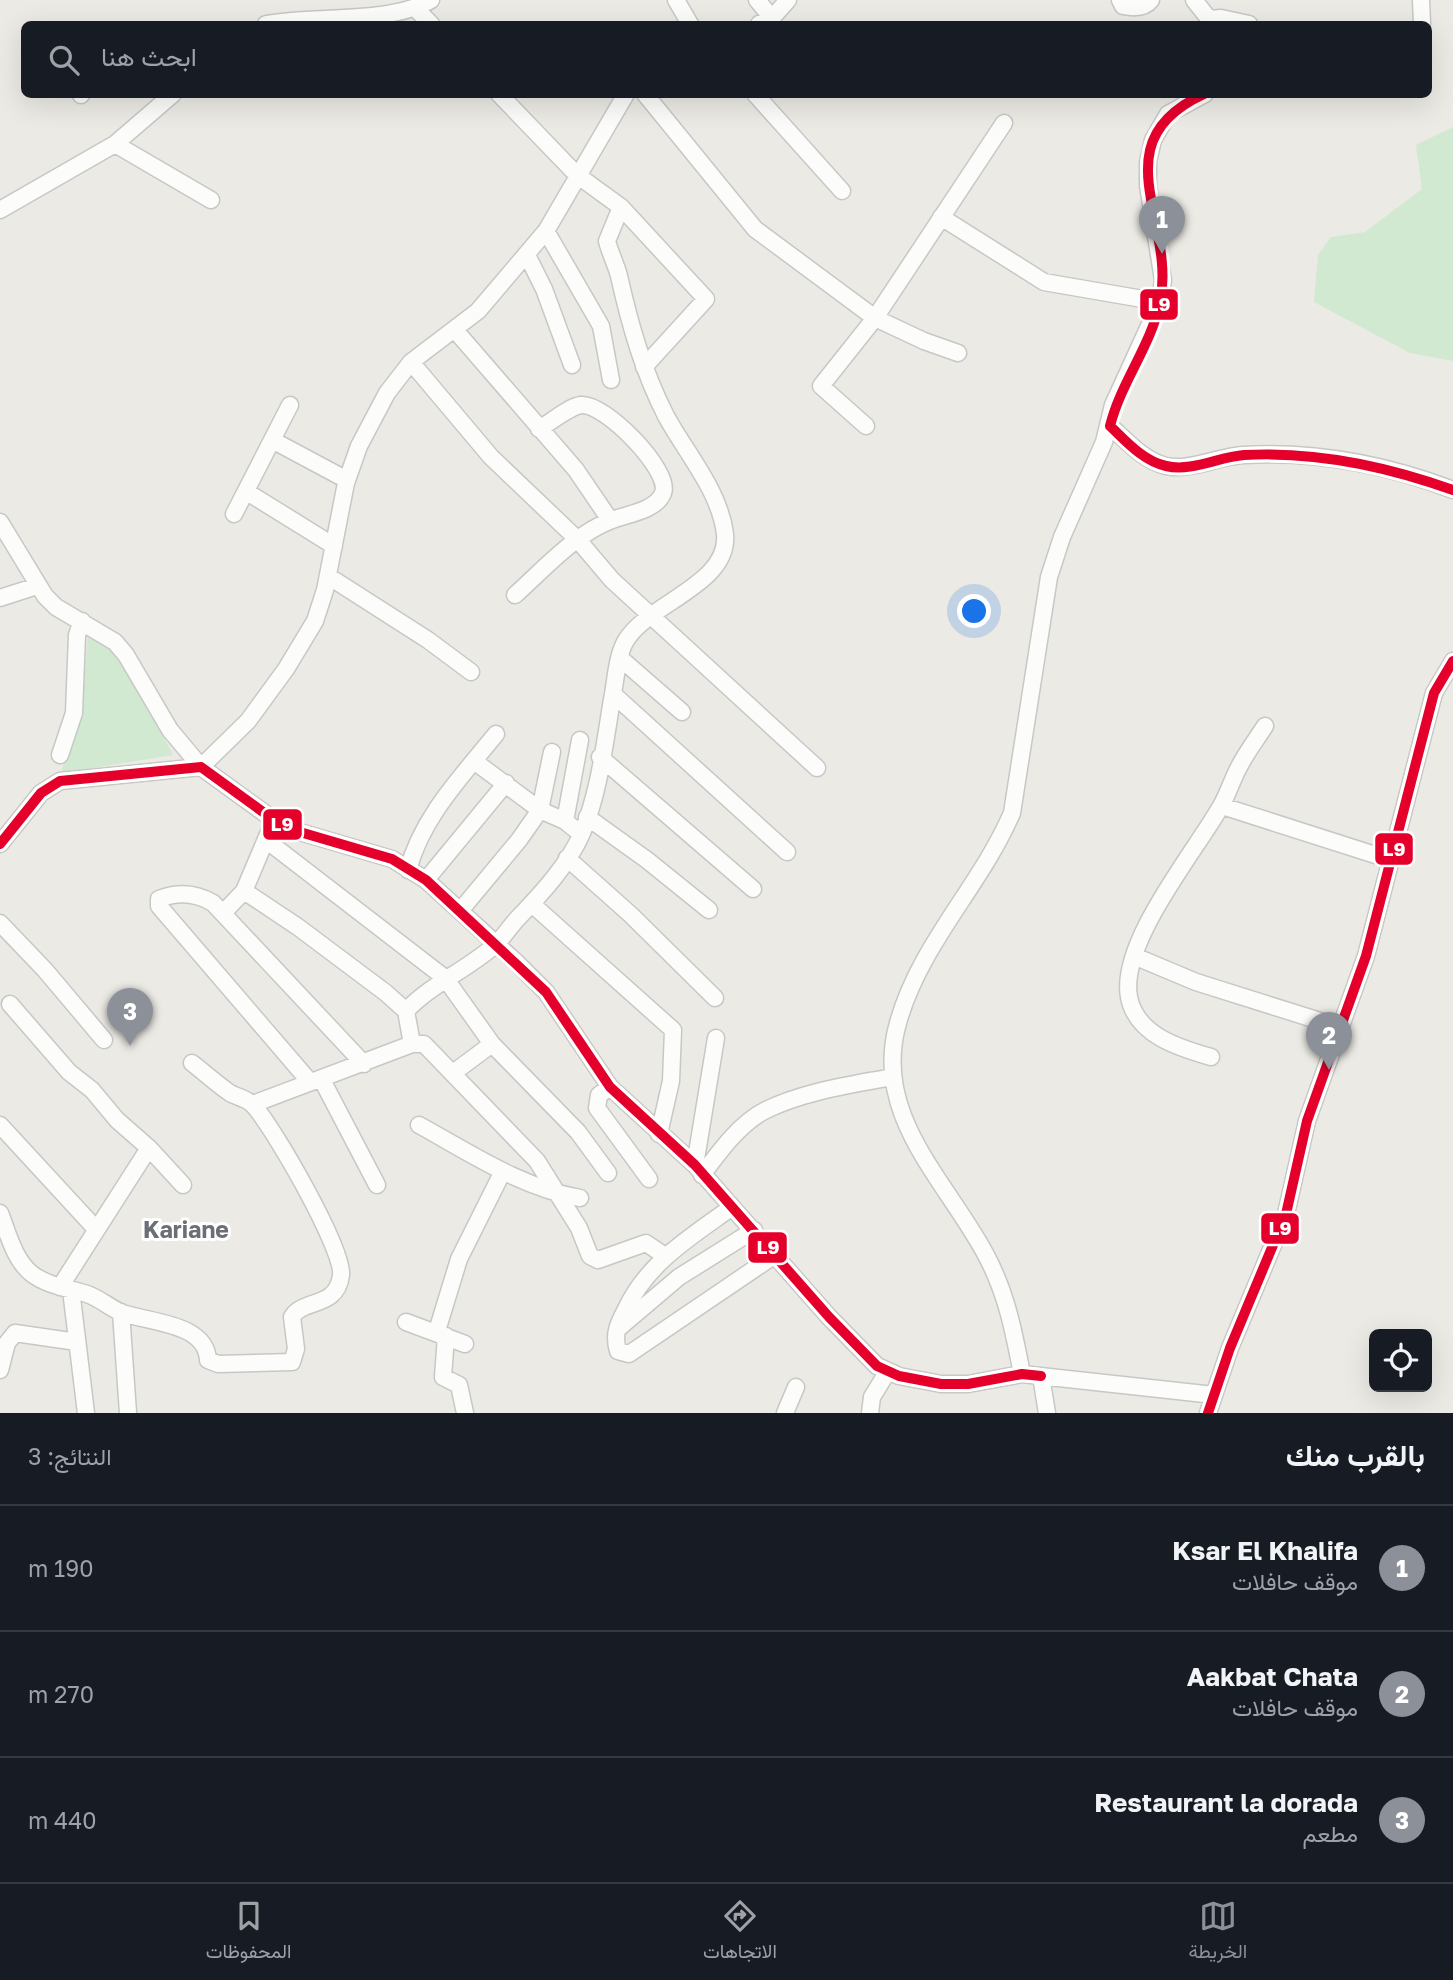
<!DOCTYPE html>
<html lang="ar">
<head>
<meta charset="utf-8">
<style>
  :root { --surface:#171b24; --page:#20242c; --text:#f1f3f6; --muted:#9ea1a6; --line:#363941; --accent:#8c9099 }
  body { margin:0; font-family:"Golos Text",Vazirmatn,sans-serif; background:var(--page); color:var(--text); direction:rtl }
  .controls { position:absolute; right:21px; bottom:21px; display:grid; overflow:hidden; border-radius:10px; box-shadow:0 7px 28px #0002 }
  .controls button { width:63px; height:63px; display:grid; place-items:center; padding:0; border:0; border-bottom:2px solid var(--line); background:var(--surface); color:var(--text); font:35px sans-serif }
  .you { position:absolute; left:975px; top:612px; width:24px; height:24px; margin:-18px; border:5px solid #fff; border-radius:50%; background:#1a73e8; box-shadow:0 0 0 10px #1a73e833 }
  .badge { display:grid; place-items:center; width:46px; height:46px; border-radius:50%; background:var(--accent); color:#fff; font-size:23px; font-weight:700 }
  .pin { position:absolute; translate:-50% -58px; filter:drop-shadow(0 2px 4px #0008) }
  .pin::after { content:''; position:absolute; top:37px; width:24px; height:21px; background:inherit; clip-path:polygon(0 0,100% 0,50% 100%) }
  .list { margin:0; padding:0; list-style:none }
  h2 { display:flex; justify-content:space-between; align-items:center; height:91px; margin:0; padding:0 28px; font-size:30px }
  h2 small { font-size:23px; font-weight:400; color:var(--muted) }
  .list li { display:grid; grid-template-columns:46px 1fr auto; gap:21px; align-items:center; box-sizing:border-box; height:126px; padding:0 28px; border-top:2px solid var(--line) }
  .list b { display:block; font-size:26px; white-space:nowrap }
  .list p { margin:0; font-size:23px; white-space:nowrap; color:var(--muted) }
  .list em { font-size:23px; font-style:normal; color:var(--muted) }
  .icon { flex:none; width:38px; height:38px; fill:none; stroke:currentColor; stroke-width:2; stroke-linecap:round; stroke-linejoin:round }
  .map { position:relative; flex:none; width:1453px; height:1413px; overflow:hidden; direction:ltr }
  .search { position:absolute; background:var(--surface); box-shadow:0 7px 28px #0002; left:21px; right:21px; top:21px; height:77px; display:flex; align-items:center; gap:18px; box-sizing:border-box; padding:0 24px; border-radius:10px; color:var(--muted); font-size:26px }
  .sheet { height:469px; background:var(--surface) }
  nav { display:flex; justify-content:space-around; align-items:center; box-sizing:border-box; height:98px; border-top:2px solid var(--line); background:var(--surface); font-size:19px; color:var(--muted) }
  nav a { display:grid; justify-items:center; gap:4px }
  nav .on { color:var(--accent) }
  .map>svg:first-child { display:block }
  .green { fill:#d1e9d0 }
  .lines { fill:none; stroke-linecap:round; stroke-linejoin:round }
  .minor-casing { stroke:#c7c8c6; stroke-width:19 }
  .minor { stroke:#fcfcfb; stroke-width:16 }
  .bus-1-casing { stroke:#fff; stroke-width:16 }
  .bus-1 { stroke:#e4002b; stroke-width:10 }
  .labels { text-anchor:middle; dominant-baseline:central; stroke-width:6; stroke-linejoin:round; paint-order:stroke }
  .neighbourhood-label { font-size:23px; font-weight:bold; fill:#6a6f75; stroke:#fff }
  .line-badge { stroke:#fff; stroke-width:2.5 }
  .badge-label { font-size:19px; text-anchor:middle; font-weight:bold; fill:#fff }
</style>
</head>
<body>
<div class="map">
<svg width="1453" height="1413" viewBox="0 0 1453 1413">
  <rect width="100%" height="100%" fill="#ebeae4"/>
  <!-- green -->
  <path class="green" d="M1453 127V361L1410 353 1314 302 1318 255 1331 237 1365 232 1422 189 1416 145Z
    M88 632 122 659 173 755 61 773 83 701Z"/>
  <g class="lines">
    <!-- minor casing -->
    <g class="minor-casing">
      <path id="minor" d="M676 0 690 24
        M757 0 772 18
        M1120 0 1123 6C1133 8 1145 8 1151 0
        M1194 0 1213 24
        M1421 0 1422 24
        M416 9 431 24
        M1209 19 1221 18 1249 24
        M266 24C315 15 391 24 431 0
        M759 24 772 18 788 0
        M645 94 755 229 875 318 924 341 958 353
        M755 94 842 191
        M81 95V94
        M115 144 211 200
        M621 207 706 299 644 367
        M0 210 115 144 173 94
        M941 217 1044 282 1160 302
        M546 231 601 326 611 380
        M527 255 544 289 572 365
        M455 330 576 470 610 520
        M411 362 491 457 578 540 612 580 817 768
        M866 426 821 386 875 318 1004 123
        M1110 426C1126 440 1144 461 1166 466 1190 471 1219 456 1244 455 1317 451 1385 464 1453 490
        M274 441 347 480
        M247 492 334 546
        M234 514 290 405
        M0 522 45 596 56 607 115 642 126 655 170 730 201 767 274 820 293 830 392 859 426 880 516 962 546 992 610 1087 695 1165 829 1317 877 1366 899 1376 941 1384H968L1022 1374 1214 1395
        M328 576 428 640 471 672
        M515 595C543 570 576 533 612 520 627 514 656 511 663 493 672 471 604 402 581 405 568 407 550 423 539 429
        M0 598 37 586
        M620 658 682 712
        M613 694 787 852
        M60 755 74 713 77 635 82 621
        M600 757 753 889
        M474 761 540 810 565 821 581 834
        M1222 806 1391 860
        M587 817 647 860 709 910
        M565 821 580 740
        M266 840 445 978 492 1044 578 1132 608 1173
        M0 844 41 793 60 781 201 767 248 721 286 669 315 621 325 590 346 483 359 446 387 393 411 362 478 311 546 231 626 94
        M567 858 631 915 715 998
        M408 870C422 817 462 776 496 734
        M426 880 506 783
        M244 891 298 927 386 993 406 1011
        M533 905 673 1030 671 1081 659 1134
        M460 911 519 840 540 810 552 752
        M223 913 244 891 269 832
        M0 923 45 970 104 1040
        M1134 956 1196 982 1339 1027
        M10 1004 69 1072 92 1090 117 1120 149 1148 183 1185
        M412 1044 406 1011C431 984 467 970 495 945 504 937 510 926 519 917 542 893 568 865 582 833 600 791 605 739 613 694 616 677 617 657 625 642 647 603 730 585 725 534 720 491 686 453 666 416 643 371 630 325 619 276 616 264 610 253 607 241L621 207 577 175 499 94
        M1211 1057C1179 1048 1136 1035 1129 997 1119 943 1195 852 1221 806 1228 794 1232 780 1239 767 1246 753 1256 740 1265 726
        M453 1073 492 1044
        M322 1080 377 1185
        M310 1082 159 906V899C177 892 196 893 213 903L364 1064
        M610 1087 599 1095 597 1108 649 1179
        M253 1104 412 1044H424L537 1161 579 1228 590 1256 598 1260 646 1243 665 1256
        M0 1125 95 1228
        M419 1125C470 1153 522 1188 580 1198
        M695 1165 716 1038
        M702 1175C719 1152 740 1123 766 1110 805 1091 851 1085 892 1077
        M732 1207C691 1237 648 1262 626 1309 618 1324 613 1334 618 1351L629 1354 775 1255
        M0 1213C8 1233 14 1260 32 1274 48 1286 68 1288 87 1294 99 1298 109 1307 120 1312 148 1323 206 1322 208 1360L218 1364 292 1362 296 1349 292 1317C303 1298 337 1309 341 1275 344 1250 273 1126 253 1105 248 1099 237 1097 230 1093 217 1084 205 1073 192 1063
        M60 1287 149 1148
        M71 1290 86 1413
        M121 1312 128 1413
        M406 1322 465 1344
        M620 1327 679 1277 754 1230
        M437 1331 459 1259 503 1171
        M446 1336 443 1377 459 1385 465 1413
        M0 1370 7 1343 15 1333 77 1342
        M1022 1374C1014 1333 1007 1295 987 1257 948 1182 871 1116 898 1023 920 944 980 887 1012 813L1049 577 1062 537 1104 442 1113 405 1160 302 1163 280 1148 186V162L1153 140 1168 114 1205 94
        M1041 1376 1047 1413
        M785 1413 796 1387
        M870 1413 872 1397 888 1371
        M1208 1413 1230 1348 1286 1214 1307 1121 1366 956 1434 693 1453 661"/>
    </g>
    <!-- minor -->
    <use href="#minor" class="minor"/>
    <!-- bus-1 casing -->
    <g class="bus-1-casing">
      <path id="bus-1" d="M1110 426C1121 382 1151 346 1160 302 1177 222 1099 142 1204 94
        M1110 426C1126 441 1143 461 1166 466 1192 472 1218 457 1244 455 1316 451 1386 466 1453 490
        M0 844 41 793 60 781 201 767 274 820 293 830 392 859 426 880 546 992 610 1087 695 1165 829 1317 877 1366 899 1376 941 1384H968L1022 1374 1041 1376
        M1208 1413 1230 1348 1286 1214 1307 1121 1366 956 1434 693 1453 661"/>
    </g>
    <!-- bus-1 -->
    <use href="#bus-1" class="bus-1"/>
  </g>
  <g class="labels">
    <!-- neighbourhood labels -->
    <g class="neighbourhood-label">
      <text x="186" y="1229">Kariane</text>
    </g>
  </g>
  <g class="line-badge">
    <rect x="1139" y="288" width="40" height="33" rx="7" fill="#e4002b"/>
    <rect x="262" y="808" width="41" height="33" rx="7" fill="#e4002b"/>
    <rect x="1374" y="832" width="40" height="34" rx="7" fill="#e4002b"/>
    <rect x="1260" y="1212" width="40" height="33" rx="7" fill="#e4002b"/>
    <rect x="747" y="1231" width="41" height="33" rx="7" fill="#e4002b"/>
  </g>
  <g class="badge-label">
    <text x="1159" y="311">L9</text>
    <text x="282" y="831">L9</text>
    <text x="1394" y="856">L9</text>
    <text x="1280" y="1235">L9</text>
    <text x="768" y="1254">L9</text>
  </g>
</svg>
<div class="controls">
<button><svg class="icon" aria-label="locate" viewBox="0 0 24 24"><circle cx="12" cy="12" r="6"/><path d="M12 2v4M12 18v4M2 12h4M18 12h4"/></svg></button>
</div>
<div class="you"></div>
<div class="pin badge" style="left:1162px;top:254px">1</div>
<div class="pin badge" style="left:1329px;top:1070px">2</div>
<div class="pin badge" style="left:130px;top:1046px">3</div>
<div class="search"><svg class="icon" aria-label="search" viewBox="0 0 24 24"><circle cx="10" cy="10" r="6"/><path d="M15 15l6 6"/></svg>ابحث هنا</div>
</div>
<section class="sheet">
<h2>بالقرب منك<small>النتائج: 3</small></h2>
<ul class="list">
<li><span class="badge">1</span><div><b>Ksar El Khalifa</b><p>موقف حافلات</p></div><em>190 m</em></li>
<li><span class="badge">2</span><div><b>Aakbat Chata</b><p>موقف حافلات</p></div><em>270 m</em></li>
<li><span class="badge">3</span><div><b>Restaurant la dorada</b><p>مطعم</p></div><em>440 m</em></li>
</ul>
</section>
<nav>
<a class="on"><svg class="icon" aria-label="map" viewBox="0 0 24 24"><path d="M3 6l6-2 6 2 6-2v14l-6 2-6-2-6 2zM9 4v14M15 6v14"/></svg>الخريطة</a>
<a><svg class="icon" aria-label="directions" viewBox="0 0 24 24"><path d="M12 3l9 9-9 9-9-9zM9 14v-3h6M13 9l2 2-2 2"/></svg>الاتجاهات</a>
<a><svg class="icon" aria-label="saved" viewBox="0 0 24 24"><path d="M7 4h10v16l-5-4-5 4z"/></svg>المحفوظات</a>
</nav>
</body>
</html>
